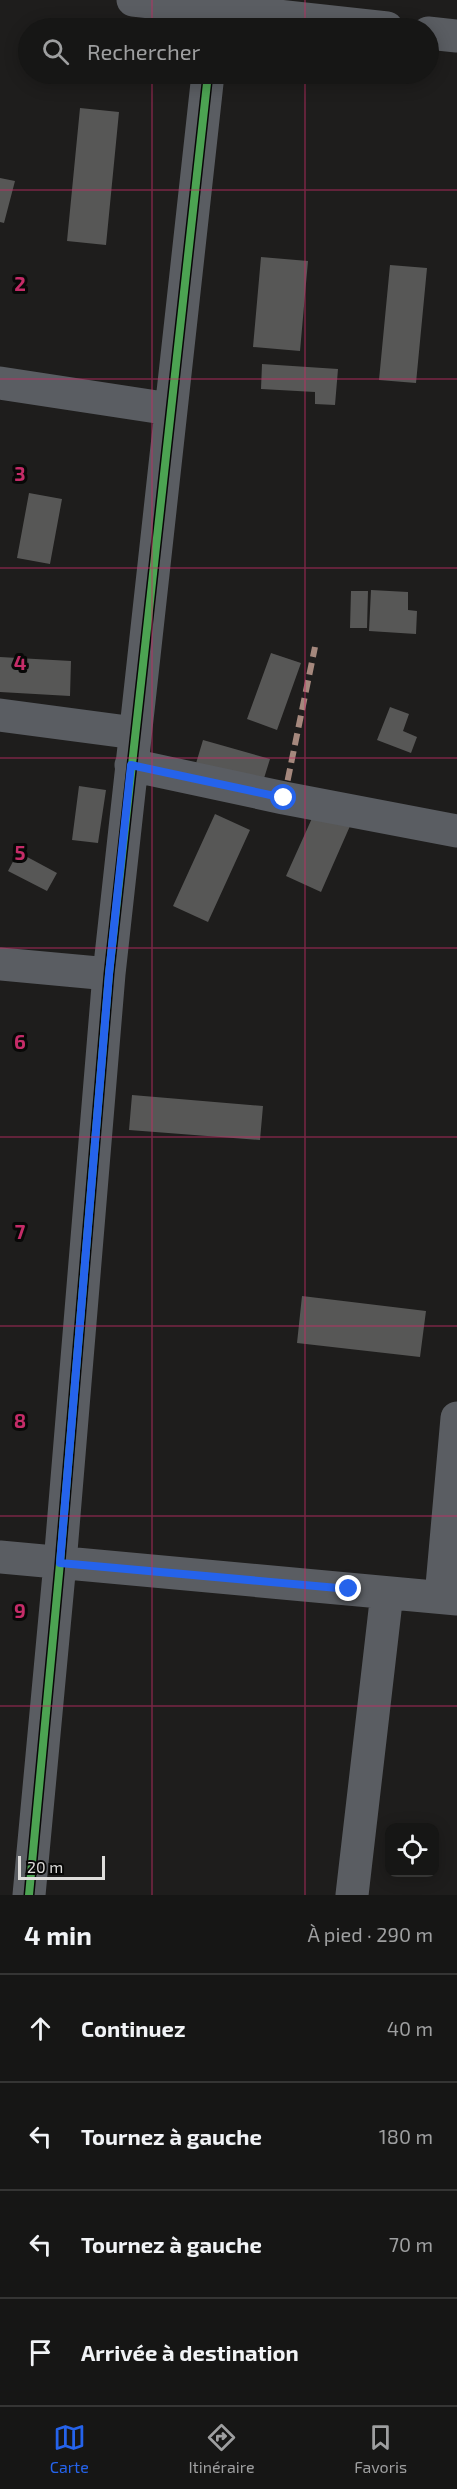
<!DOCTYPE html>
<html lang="fr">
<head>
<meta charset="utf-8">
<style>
  :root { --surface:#161615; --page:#232322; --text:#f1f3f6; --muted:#9e9fa0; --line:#353534; --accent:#2563eb }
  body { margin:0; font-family:"Exo 2",sans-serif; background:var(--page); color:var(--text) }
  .controls { position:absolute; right:18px; bottom:18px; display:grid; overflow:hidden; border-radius:12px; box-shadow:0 3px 15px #0003 }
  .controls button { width:54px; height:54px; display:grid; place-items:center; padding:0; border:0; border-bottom:2px solid var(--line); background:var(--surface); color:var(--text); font:30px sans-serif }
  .scale { position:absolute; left:18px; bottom:15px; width:87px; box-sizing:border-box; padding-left:6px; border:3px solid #dedddb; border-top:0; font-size:16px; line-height:21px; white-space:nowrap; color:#dedddb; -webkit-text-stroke:4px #080807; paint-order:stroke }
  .stop { position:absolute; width:18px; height:18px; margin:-14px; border:4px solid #2563eb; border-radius:50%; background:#fff }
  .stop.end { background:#2563eb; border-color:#fff; box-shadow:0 2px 6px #0008 }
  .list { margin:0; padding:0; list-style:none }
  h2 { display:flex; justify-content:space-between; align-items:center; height:78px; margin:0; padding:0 24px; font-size:26px }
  h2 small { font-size:20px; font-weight:400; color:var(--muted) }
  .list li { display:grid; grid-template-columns:39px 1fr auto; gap:18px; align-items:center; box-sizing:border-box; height:108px; padding:0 24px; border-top:2px solid var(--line) }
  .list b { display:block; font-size:22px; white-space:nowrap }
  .list em { font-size:20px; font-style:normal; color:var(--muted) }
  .icon { flex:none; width:33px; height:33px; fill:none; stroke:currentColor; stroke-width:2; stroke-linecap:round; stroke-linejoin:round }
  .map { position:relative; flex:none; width:457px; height:1895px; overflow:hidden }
  .search { position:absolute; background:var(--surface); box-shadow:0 3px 15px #0003; left:18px; right:18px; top:18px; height:66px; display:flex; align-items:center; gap:15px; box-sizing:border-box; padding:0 21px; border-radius:33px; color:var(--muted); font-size:22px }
  .sheet { height:510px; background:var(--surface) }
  nav { display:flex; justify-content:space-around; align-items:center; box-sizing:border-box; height:84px; border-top:2px solid var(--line); background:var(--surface); font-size:16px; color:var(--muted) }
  nav a { display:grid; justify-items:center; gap:3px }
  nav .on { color:var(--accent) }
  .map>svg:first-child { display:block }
  .building { fill:#575756 }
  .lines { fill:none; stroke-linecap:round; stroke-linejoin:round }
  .minor { stroke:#5a5d62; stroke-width:33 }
  .quiet { stroke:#a5887d; stroke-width:6; stroke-dasharray:12 6; stroke-linecap:butt }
  .cycleway-casing { stroke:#080807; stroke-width:11 }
  .cycleway { stroke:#4ca352; stroke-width:8 }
  .route { stroke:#2563eb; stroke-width:8 }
  .grid { fill:none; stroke:#c52c68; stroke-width:1.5; stroke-opacity:0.55 }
  .grid-label { font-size:20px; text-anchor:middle; font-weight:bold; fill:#c52c68; stroke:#080807; stroke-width:6; stroke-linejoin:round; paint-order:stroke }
</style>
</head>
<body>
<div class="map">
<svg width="457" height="1895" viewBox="0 0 457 1895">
  <rect width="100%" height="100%" fill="#1e1d1c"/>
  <!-- building -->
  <path class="building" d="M80 108 119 112 106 245 67 241Z
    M0 178 15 181 4 223 0 222Z
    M261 257 308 261 300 351 253 347Z
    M390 265 427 268 416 383 379 380Z
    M262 364 338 369 335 405 315 404V392L261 389Z
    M29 493 62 499 50 564 17 558Z
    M371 590 408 592V610L417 611 416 634 369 631Z
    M351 591H368L367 628H350Z
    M271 653 301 663 277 730 247 719Z
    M0 657 71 661 70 696 0 692Z
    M390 707 409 714 403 731 417 737 411 753 377 740Z
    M203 740 270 759 261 788 194 770Z
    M79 786 106 790 98 843 72 840Z
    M215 814 250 830 208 922 173 906Z
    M313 816 350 826 321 892 286 876Z
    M18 852 57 873 47 891 8 871Z
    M132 1095 263 1106 260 1140 129 1130Z
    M302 1296 426 1311 420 1357 297 1343Z"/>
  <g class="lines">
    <!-- minor -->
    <path class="minor" d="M133 0 387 28
      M428 33 457 36
      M0 383 170 409
      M0 715 135 733
      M131 765 284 798 457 831
      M0 964 109 974
      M0 1557 457 1599
      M441 1597 457 1418
      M29 1895 60 1563 109 974 208 74
      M352 1895 387 1593"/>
    <!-- quiet -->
    <path class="quiet" d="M284 798 315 647"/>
    <!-- cycleway casing -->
    <g class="cycleway-casing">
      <path id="cycleway" d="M29 1895 60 1563 109 974 208 74"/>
    </g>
    <!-- cycleway -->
    <use href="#cycleway" class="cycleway"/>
  </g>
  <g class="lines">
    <!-- route -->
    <path class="route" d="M284 798 131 765 109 974 60 1563 349 1589"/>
  </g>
  <!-- grid -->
  <path class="grid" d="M152 0V28M305 0V28M152 74V1895M305 74V1895M0 190H457M0 379H457M0 568H457M0 758H457M0 948H457M0 1137H457M0 1326H457M0 1516H457M0 1706H457"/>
  <g class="grid-label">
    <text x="20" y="291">2</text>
    <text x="20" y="481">3</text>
    <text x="20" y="670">4</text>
    <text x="20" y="860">5</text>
    <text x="20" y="1049">6</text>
    <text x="20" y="1239">7</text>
    <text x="20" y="1428">8</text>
    <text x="20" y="1618">9</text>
  </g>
</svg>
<div class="controls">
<button><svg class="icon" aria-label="locate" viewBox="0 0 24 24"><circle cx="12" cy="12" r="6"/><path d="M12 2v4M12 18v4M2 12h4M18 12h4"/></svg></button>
</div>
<div class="scale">20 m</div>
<div class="stop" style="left:284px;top:798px"></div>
<div class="stop end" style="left:349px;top:1589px"></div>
<div class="search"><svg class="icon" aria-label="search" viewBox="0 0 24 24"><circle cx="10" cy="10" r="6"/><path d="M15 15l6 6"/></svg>Rechercher</div>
</div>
<section class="sheet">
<h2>4 min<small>À pied · 290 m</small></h2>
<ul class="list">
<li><svg class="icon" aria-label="ahead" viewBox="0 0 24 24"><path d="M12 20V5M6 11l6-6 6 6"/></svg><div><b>Continuez</b></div><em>40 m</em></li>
<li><svg class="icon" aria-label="left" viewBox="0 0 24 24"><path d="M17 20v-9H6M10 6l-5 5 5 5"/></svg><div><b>Tournez à gauche</b></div><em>180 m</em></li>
<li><svg class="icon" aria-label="left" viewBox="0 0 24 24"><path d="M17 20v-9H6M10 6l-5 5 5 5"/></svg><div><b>Tournez à gauche</b></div><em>70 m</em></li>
<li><svg class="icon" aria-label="arrive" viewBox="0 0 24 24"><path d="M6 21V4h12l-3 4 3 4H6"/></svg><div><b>Arrivée à destination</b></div></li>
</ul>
</section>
<nav>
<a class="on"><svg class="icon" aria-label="map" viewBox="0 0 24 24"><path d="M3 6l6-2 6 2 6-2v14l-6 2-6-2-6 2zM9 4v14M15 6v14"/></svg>Carte</a>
<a><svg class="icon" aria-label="directions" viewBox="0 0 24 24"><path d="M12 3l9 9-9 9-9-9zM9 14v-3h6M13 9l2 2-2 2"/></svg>Itinéraire</a>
<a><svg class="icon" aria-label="saved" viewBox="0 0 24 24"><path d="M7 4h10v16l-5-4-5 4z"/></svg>Favoris</a>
</nav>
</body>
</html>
